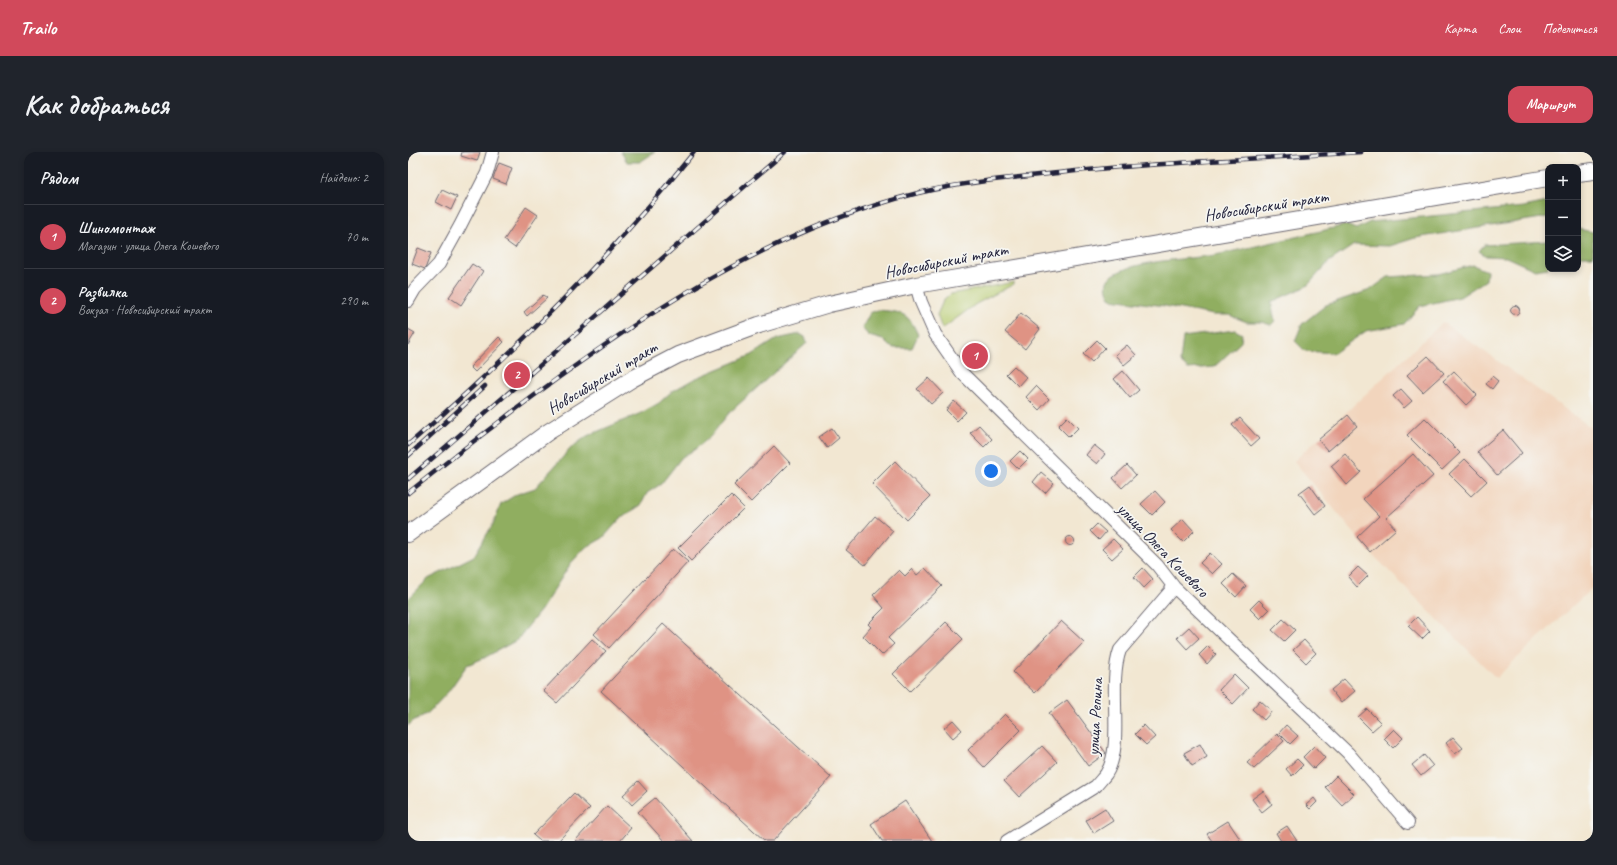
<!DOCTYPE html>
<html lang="ru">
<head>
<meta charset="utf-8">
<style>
  :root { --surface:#171b24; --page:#20242c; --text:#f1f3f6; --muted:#9ea1a6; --line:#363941; --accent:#d1495b }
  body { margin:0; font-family:Caveat,sans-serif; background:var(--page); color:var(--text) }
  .controls { position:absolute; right:12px; top:12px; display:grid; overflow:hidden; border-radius:8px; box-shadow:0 2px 6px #0003 }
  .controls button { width:36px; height:36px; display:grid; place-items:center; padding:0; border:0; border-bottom:1px solid var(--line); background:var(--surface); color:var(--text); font:20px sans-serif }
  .you { position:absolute; left:583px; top:319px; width:14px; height:14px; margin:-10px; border:3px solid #fff; border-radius:50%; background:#1a73e8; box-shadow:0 0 0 6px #1a73e833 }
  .badge { display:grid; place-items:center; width:26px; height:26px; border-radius:50%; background:var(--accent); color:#fff; font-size:13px; font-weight:700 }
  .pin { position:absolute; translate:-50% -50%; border:2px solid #fff; box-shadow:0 1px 4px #0006 }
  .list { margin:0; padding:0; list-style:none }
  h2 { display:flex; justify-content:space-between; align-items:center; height:52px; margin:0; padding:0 16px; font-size:17px }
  h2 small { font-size:13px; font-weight:400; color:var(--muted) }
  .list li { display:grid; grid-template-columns:26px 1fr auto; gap:12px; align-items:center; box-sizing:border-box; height:64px; padding:0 16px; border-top:1px solid var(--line) }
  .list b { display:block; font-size:15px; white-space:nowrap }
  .list p { margin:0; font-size:13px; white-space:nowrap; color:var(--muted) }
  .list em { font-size:13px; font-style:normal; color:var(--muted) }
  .icon { flex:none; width:22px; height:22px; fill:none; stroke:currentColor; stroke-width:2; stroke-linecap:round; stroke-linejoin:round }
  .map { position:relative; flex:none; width:1185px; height:689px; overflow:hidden; border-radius:12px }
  header { display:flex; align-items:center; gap:24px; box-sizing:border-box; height:56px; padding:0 20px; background:var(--accent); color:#fff }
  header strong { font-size:19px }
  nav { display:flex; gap:22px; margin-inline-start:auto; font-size:14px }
  .intro { display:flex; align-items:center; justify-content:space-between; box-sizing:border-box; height:96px; padding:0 24px }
  h1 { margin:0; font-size:28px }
  .button { padding:10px 18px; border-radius:12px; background:var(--accent); color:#fff; font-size:14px; font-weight:700 }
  main { display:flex; gap:24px; padding:0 24px }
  aside { flex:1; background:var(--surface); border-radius:12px; box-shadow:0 2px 6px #0003 }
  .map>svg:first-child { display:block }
  .built { fill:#f2d5bd }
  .green { fill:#b6ca6d; stroke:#6c7654 }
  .forest { fill:#90ae60; stroke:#59684e }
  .building { fill:#df9384 }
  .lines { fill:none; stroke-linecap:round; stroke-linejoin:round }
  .minor-casing { stroke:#6b6770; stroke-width:14 }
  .secondary-casing { stroke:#6b6770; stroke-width:18 }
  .minor { stroke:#fff; stroke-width:12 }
  .secondary { stroke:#fff; stroke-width:16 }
  .rail-casing { stroke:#22223b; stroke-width:4.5 }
  .rail { stroke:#f6f6f2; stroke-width:3; stroke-dasharray:9; stroke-linecap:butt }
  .labels { text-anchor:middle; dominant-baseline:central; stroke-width:3.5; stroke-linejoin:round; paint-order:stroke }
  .street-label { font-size:17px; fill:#22223b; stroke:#f6f6f2 }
</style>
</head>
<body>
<header>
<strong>Trailo</strong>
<nav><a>Карта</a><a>Слои</a><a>Поделиться</a></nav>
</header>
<div class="intro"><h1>Как добраться</h1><a class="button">Маршрут</a></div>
<main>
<aside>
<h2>Рядом<small>Найдено: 2</small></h2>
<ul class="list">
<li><span class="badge">1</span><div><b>Шиномонтаж</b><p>Магазин · улица Олега Кошевого</p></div><em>70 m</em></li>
<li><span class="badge">2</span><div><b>Развилка</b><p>Вокзал · Новосибирский тракт</p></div><em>290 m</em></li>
</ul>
</aside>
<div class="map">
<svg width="1185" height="689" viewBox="0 0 1185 689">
  <rect width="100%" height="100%" fill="#f6f6f2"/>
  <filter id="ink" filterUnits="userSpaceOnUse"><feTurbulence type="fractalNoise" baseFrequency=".025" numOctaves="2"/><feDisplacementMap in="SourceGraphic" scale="8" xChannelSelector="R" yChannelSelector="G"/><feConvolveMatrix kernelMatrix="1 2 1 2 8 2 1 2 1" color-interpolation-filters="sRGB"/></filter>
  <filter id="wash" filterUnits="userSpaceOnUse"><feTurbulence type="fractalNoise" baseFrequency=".012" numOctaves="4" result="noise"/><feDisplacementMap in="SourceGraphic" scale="16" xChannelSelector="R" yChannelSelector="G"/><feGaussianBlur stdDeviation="0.9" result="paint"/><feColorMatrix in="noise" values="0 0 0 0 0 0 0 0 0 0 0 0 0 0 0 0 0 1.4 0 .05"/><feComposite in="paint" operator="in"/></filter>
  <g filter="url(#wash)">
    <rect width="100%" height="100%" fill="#f2e7d2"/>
    <!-- built -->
    <path class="built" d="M1035 170 1185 277V435L1088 526 962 400 886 309Z"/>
    <!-- green -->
    <path class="green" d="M606 130V132L568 152 534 177 529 163 535 149 543 142Z"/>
    <!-- forest -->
    <path class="forest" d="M213 0H247L232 10H219Z
      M1140 50V65L1007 86 982 94 946 93 922 109 899 134 863 150 867 169 863 173 853 170H839L821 163H805L757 154 703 147C698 139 695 129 705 123 730 107 782 108 812 102 854 93 896 83 938 73L948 77 962 70 1115 55Z
      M1170 77 1185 80V104H1170Z
      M1140 89V116L1127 118 1098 105 1078 104 1071 99 1076 93Z
      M1065 113 1079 119 1078 128 1052 145 1012 154 996 172 958 179 926 201 897 199 887 189 894 172 918 153 962 138 980 125 1030 122Z
      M469 158C492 160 500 159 510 183L504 196H486L481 194 475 188 461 184 454 176 462 161Z
      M827 178 834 182 833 190 806 215 780 217 772 210 775 185Z
      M392 182 397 185 399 191 321 261 302 285 286 298 274 305 253 332 239 341 233 353 212 367 195 386 177 396 163 411 133 458 109 488 76 506 59 513 40 540 20 561 5 569 0 574V447L20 427 66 404 85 372 93 352 109 342 127 336 163 296 179 284 233 261 251 251 263 240 286 227 344 203 369 187Z"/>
    <g id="blocks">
      <!-- building -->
      <path class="building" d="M54 0H72L69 9 53 4Z
        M91 11 104 16 98 32 85 27Z
        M34 38 49 45 43 58 28 50Z
        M118 55 130 63 107 96 96 88Z
        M10 96 23 101 17 117 4 112Z
        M64 112 75 119 53 153 41 145Z
        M135 143 139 146 119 164 116 160Z
        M1102.5 158a4.5 4.5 0 1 1 9 0a4.5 4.5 0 1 1-9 0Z
        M613 161 632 177 617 197 597 180Z
        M0 177 7 181 0 193Z
        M91 185 96 190 67 220 62 215Z
        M689 188 697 196 684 210 675 202Z
        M719 193 728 203 716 213 707 203Z
        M570 195 576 202 563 212 557 206Z
        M1020 204 1036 221 1015 240 999 223Z
        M606 214 618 225 610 234 598 222Z
        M715 219 731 238 722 246 706 227Z
        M1046 219 1069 243 1058 253 1035 229Z
        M1084 224 1090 229 1084 237 1078 232Z
        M521 226 535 241 523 252 509 237Z
        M628 234 641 247 631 258 618 245Z
        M993 237 1004 249 996 256 985 244Z
        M546 249 558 260 549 269 538 258Z
        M940 263 949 274 920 299 910 288Z
        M659 265 670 276 661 285 650 274Z
        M832 266 851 287 843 294 824 273Z
        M1017 266 1052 301 1034 318 999 283Z
        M571 273 584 287 576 295 562 281Z
        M424 276 431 286 419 296 411 285Z
        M1095 278 1114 301 1089 323 1069 300Z
        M686 293 697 302 689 312 678 303Z
        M366 294 382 311 343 350 326 333Z
        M612 299 620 307 610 317 602 309Z
        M937 302 953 320 939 333 923 314Z
        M1005 302 1025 324 978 366 988 377 962 400 949 385 971 364 955 347Z
        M1057 307 1079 329 1063 344 1041 322Z
        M487 309 522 345 499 368 464 332Z
        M719 313 728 323 714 336 705 326Z
        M633 320 646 331 637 341 625 330Z
        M902 333 917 354 907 362 891 341Z
        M747 339 757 350 744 363 733 352Z
        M323 343 336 356 283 409 270 396Z
        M467 364 485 379 457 413 438 398Z
        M775 367 786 379 775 390 763 378Z
        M689 372 698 380 691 388 682 379Z
        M657.5 389a4.5 4.5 0 1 1 9 0a4.5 4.5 0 1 1-9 0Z
        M705 387 715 397 704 407 694 397Z
        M265 397 280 410 201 496 186 482Z
        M802 401 814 412 804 422 792 411Z
        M950 415 960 424 949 435 940 425Z
        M517 416 534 434 480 486 486 492 474 503 455 484 463 475 460 472 476 456 465 443 491 418 497 424 504 417 509 423Z
        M735 416 745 427 736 436 726 425Z
        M825 422 838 434 828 445 815 432Z
        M851 448 861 458 852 467 842 457Z
        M1009 465 1022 479 1014 487 1000 474Z
        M875 467 887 478 876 489 864 478Z
        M653 469 676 490 627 541 605 520Z
        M538 470 555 487 502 539 485 522Z
        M255 472 423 625 365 689H357L193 539Z
        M781 475 791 486 779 497 769 486Z
        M184 487 198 499 149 551 135 539Z
        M896 488 908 501 898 511 885 498Z
        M800 494 808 502 799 512 791 503Z
        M826 522 840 536 825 552 811 538Z
        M936 527 947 539 933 551 923 538Z
        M659 548 698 601 680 614 641 561Z
        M852 548 864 559 856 568 844 557Z
        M959 557 973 571 964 579 950 565Z
        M597 562 613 578 576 615 560 598Z
        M545 568 554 578 545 586 536 576Z
        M736 573 747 585 738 593 727 582Z
        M878 573 890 584 882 592 871 581Z
        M986 577 995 586 985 596 976 587Z
        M869 582 876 589 846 617 839 611Z
        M1045 585 1055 596 1047 602 1038 591Z
        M792 592 799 605 784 614 776 601Z
        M634 594 649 610 611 645 596 629Z
        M906 594 917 606 906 617 895 605Z
        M1016 603 1025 614 1013 624 1004 613Z
        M889 607 895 613 884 624 878 617Z
        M928 624 946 642 934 653 917 635Z
        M230 629 239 639 224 653 215 643Z
        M855 639 864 652 854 660 844 647Z
        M166 641 182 656 150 689H132L125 683Z
        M247 646 285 689H256L230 660Z
        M906 646 909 650 902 657 898 653Z
        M497 649 524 689H474L463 672Z
        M199 654 223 676 212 689H167Z
        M697 656 705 669 686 681 678 668Z
        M820 669 832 687 829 689H804L799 682Z
        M879 674 889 689H873L868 681Z"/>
    </g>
  </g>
  <g filter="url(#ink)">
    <use href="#blocks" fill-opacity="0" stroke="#6b6770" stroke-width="1"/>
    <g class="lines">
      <!-- minor casing -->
      <g class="minor-casing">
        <path id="minor" d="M508 133 513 150 527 182 554 221 749 413 766 435 940 601 1000 671
          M0 149 7 137 31 112 52 74 79 21 85 0
          M599 689 688 634C691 630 695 626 698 622 717 593 699 534 712 498L766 435"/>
      </g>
      <!-- secondary casing -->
      <g class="secondary-casing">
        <path id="secondary" d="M1170 21 1185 19
          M0 382 140 280 224 227 270 203 351 173 421 152 508 133 1140 26"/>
      </g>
      <!-- minor -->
      <use href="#minor" class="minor"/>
      <!-- secondary -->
      <use href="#secondary" class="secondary"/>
      <!-- rail casing -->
      <g class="rail-casing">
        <path id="rail" d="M0 293C104 203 200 107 286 0
          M0 304 77 234
          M0 327C127 220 250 108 377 0
          M0 341C31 316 63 291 95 267 221 171 355 80 510 41 556 30 603 26 650 21 751 10 852 7 953 0"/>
      </g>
      <!-- rail -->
      <use href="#rail" class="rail"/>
    </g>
  </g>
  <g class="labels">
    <!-- street labels -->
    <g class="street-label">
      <text transform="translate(858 54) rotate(-9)">Новосибирский тракт</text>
      <text transform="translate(538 109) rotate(-11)">Новосибирский тракт</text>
      <text transform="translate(194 226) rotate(-31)">Новосибирский тракт</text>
      <text transform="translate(755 398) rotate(46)">улица Олега Кошевого</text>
      <text transform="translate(687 565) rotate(-87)">улица Репина</text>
    </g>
  </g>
</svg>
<div class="controls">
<button>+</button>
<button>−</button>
<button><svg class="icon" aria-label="layers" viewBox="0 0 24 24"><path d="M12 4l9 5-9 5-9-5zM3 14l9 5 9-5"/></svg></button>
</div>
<div class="you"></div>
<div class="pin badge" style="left:567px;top:204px">1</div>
<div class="pin badge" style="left:109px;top:223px">2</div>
</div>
</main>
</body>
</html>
